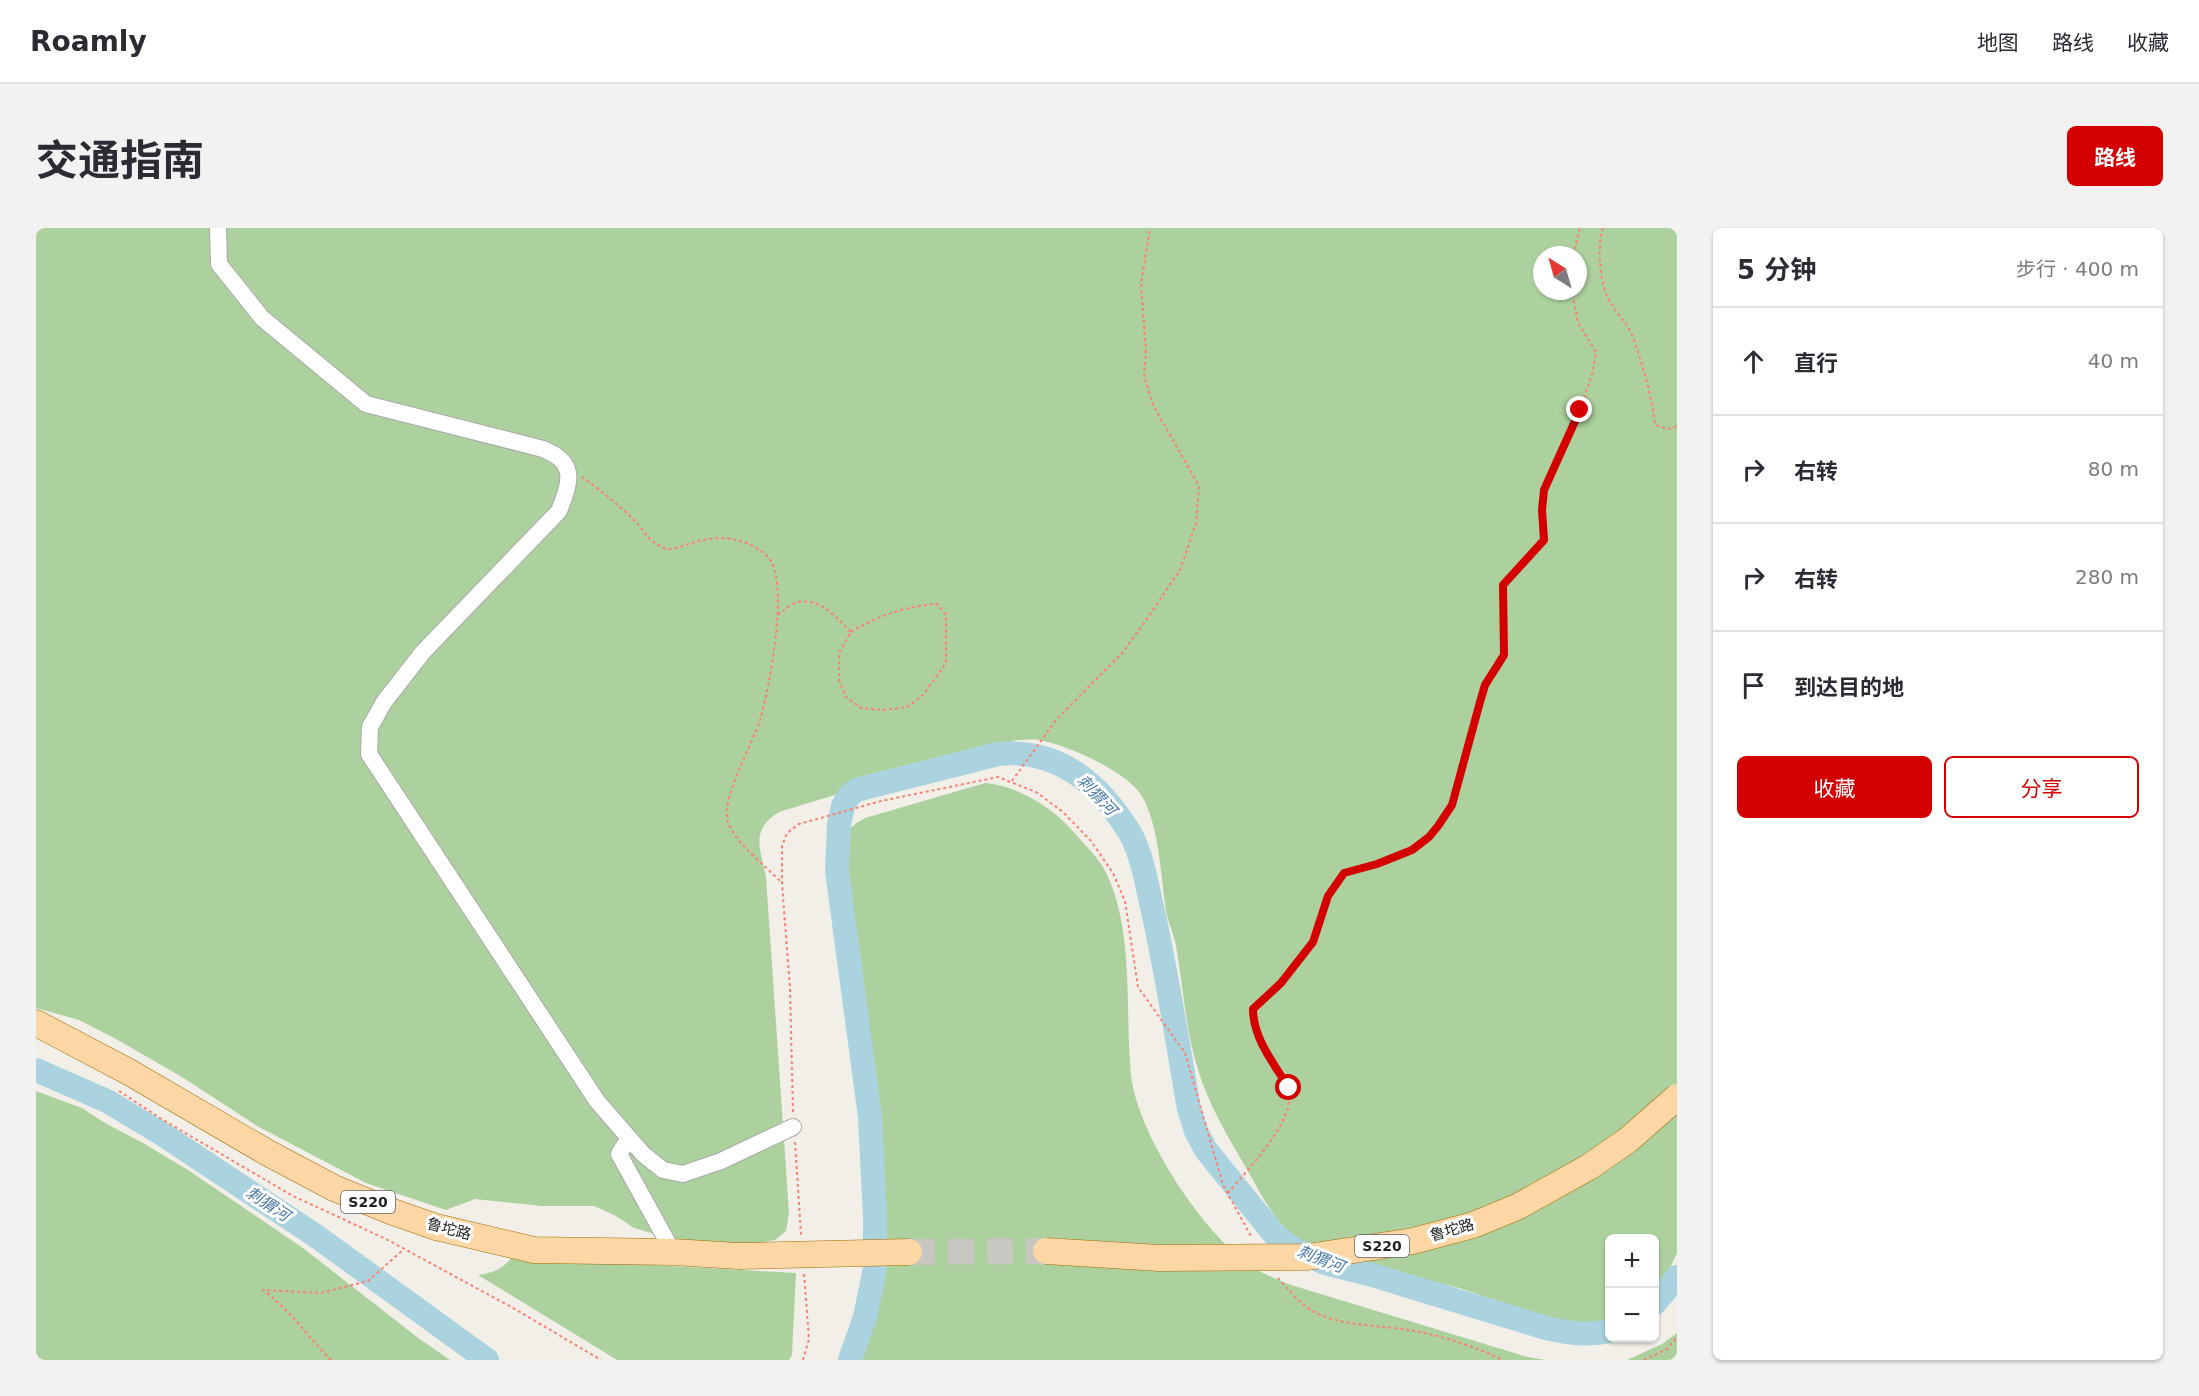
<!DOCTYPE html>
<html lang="zh">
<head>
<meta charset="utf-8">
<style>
  :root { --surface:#fff; --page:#f2f2f3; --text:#2b2b33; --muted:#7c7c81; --line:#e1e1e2; --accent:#d40000 }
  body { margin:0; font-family:"DejaVu Sans","Noto Sans SC",sans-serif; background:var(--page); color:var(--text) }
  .controls { position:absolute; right:18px; bottom:18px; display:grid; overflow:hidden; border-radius:9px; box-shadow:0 2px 4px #0004 }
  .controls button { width:54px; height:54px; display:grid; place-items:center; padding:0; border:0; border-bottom:2px solid var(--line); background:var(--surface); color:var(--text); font:30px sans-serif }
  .compass { position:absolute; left:1497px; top:18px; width:54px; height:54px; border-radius:50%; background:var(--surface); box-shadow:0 2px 4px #0004; rotate:323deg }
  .stop { position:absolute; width:18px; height:18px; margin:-14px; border:4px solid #d40000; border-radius:50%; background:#fff }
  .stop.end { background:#d40000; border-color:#fff; box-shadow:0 2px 6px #0008 }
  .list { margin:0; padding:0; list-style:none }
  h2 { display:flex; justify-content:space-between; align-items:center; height:78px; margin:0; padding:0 24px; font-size:26px }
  h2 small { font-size:20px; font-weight:400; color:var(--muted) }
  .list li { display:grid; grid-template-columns:39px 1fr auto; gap:18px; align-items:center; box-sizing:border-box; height:108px; padding:0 24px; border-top:2px solid var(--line) }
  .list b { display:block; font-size:22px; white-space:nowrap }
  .list em { font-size:20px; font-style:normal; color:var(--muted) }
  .actions { display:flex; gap:12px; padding:18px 24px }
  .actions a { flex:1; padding:14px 0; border:2px solid var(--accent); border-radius:9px; text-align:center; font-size:21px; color:var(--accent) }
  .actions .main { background:var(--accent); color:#fff }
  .icon { flex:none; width:33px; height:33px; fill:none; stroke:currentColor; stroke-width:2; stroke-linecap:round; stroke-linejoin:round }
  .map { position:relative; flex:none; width:1641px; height:1132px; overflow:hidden; border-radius:9px }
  header { display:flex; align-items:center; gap:36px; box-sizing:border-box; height:84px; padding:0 30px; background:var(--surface); border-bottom:2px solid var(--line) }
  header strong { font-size:28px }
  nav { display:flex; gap:33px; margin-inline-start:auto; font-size:21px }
  .intro { display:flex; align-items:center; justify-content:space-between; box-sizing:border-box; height:144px; padding:0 36px }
  h1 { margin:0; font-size:42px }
  .button { padding:15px 27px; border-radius:9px; background:var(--accent); color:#fff; font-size:21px; font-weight:700 }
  main { display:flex; gap:36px; padding:0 36px }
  aside { flex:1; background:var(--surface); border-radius:9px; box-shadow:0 2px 4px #0004 }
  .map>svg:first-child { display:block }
  .forest { fill:#add19e; fill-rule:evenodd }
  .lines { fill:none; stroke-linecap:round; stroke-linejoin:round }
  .river { stroke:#aad3df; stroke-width:24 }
  .primary-tunnel { stroke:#c8c6c1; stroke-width:26; stroke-dasharray:26 13; stroke-linecap:butt }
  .minor-casing { stroke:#a9a9a9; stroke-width:18 }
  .primary-casing { stroke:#a06b00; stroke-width:27 }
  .path { stroke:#fa8072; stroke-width:2; stroke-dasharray:3 3; stroke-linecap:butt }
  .minor { stroke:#fff; stroke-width:16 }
  .primary { stroke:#fcd6a4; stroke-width:26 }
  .primary-bridge-casing { stroke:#a06b00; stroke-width:27; stroke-linecap:butt }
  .primary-bridge { stroke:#fcd6a4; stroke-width:26 }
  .route { stroke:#d40000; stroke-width:8 }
  .labels { text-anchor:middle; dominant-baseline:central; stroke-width:6; stroke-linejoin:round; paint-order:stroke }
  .shield { fill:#fff; stroke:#646464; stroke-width:1.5 }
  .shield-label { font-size:14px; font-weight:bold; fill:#222 }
  .street-label { font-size:15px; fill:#222; stroke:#fff }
  .water-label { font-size:16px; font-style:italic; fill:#4a7aab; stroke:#fff }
</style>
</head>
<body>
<header>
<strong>Roamly</strong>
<nav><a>地图</a><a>路线</a><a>收藏</a></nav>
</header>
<div class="intro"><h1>交通指南</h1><a class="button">路线</a></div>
<main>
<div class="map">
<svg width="1641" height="1132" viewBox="0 0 1641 1132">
  <rect width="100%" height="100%" fill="#f2efe9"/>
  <!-- forest -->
  <path class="forest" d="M0 0H1641V1025L1634 1040 1619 1063 1618 1010H1574L1573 1094 1566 1097 1546 1098 1527 1095 1423 1060 1365 1046 1273 1018C1244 1004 1228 972 1213 945 1192 909 1171 875 1160 835 1149 797 1147 757 1140 718 1138 706 1132 695 1130 683 1125 650 1123 591 1103 564 1085 541 1031 517 1003 512 996 511 987 512 980 512L743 584C714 603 724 618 730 649L753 985 750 1003 739 1012 721 1015H696L646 1012 615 1005 598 1000 580 988 558 978H506L439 971 410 982 330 955 221 898 146 849 80 811 43 792 0 780ZM1506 27H1542V63H1506Z
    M949 555C979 557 1015 578 1035 601 1045 613 1059 626 1067 639 1095 689 1091 762 1093 818 1094 830 1094 843 1096 854 1106 912 1167 1005 1215 1038 1226 1046 1240 1050 1252 1056L1492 1129 1510 1132H818L840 1068 848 982 840 889 810 636C809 610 805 603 829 590Z
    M0 863 46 880 69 895 107 915 152 942 267 1020 381 1109 414 1132H0Z
    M476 1029 760 1045 756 1127 753 1132H581L442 1047C457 1045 467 1041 476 1029Z
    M1641 1105V1132H1591L1626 1116Z"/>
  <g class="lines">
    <!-- river -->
    <path class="river" d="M0 842 71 873 126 906 280 1008 451 1132
      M1618 1076 1641 1049
      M814 1132 829 1089 839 1040V990L834 889 801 643 803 597 807 578 812 569 820 562 962 526C1022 520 1064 556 1094 605 1107 628 1112 663 1118 688 1132 752 1142 817 1153 881L1160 903 1170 922 1238 1006 1257 1021 1289 1035 1333 1046 1510 1100C1533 1105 1551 1108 1574 1103"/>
    <!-- primary-tunnel -->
    <path class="primary-tunnel" d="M873 1024 1010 1023"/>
    <!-- minor casing -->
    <g class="minor-casing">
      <path id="minor" d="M182 0 183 36 226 90 330 176 507 221C542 235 534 254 523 283L387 424 348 474 334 499 333 526 561 873 607 926 627 942 647 946 685 933 757 899
        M593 910 583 926 637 1024"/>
    </g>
    <!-- primary casing -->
    <g class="primary-casing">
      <path id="primary" d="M0 795 93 844 232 925 298 960 354 983 400 999 498 1022 637 1024 702 1028"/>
    </g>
    <!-- path -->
    <path class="path" d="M1567 0C1561 15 1564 53 1571 68 1577 82 1590 93 1596 107 1607 136 1615 166 1619 197L1633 201 1641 198
      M1537 27 1544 0
      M546 249C565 263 586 279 602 296 606 301 609 306 613 310 618 315 626 321 633 321 639 321 649 317 655 315 682 307 709 308 731 328 755 351 733 461 724 492 717 515 684 572 692 594 699 615 731 639 746 655
      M742 387C747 383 756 375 762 374 785 370 801 390 815 404L803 425V452L810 469 825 480 847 482 871 479 887 467 910 435V387L901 376C870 378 841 388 815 404
      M976 553 1020 492 1087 424 1113 388 1144 342 1160 295 1163 258 1117 177 1108 148 1110 124 1105 56 1114 0
      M83 863 127 892 257 968 350 1011 479 1081 565 1132
      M757 884 754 761 746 655V618L751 605 763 596 845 573 962 549 1000 564 1027 584 1055 613 1077 645 1089 673 1102 759 1149 825 1187 957 1216 1010
      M759 914 765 1007
      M1192 965C1211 942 1261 892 1253 860 1252 852 1243 843 1238 837 1227 820 1217 801 1217 781L1245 755 1277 714 1292 668 1308 645 1341 636 1376 622 1393 609 1416 577 1425 539 1449 457 1468 427 1467 357 1508 312 1506 282 1508 262 1544 182 1557 143 1560 124 1542 95 1536 63
      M1242 1050C1252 1061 1262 1074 1275 1082 1302 1099 1348 1097 1379 1103 1407 1108 1442 1120 1467 1132
      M295 1132C272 1109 253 1081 227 1062L285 1065 332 1053 368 1021
      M767 1132 773 1111 768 1045
      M1608 1132 1631 1121 1641 1109"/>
    <!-- minor -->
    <use href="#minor" class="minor"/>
    <!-- primary -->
    <use href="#primary" class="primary"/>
    <!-- primary-bridge casing -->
    <g class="primary-bridge-casing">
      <path id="primary-bridge" d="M1010 1023 1123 1030 1272 1029 1377 1013 1437 997 1481 979 1553 939 1592 912 1641 869
        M702 1028 873 1024"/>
    </g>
    <!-- primary-bridge -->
    <use href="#primary-bridge" class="primary-bridge"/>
  </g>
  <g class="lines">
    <!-- route -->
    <path class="route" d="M1253 860C1238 836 1217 810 1217 781L1245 755 1277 714 1292 668 1308 645 1341 636 1376 622 1393 609 1402 598 1416 577 1444 474 1449 457 1468 427 1467 357 1508 312 1506 282 1508 262 1544 182"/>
  </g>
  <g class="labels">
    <!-- shield labels -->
    <g class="shield">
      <rect x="305" y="963" width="54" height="22" rx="4.5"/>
      <rect x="1319" y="1007" width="54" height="22" rx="4.5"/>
    </g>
    <g class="shield-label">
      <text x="332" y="974">S220</text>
      <text x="1346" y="1018">S220</text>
    </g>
    <!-- street labels -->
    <g class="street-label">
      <text transform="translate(413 1001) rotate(15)">鲁坨路</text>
      <text transform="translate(1416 1002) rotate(-16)">鲁坨路</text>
    </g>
    <!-- water labels -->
    <g class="water-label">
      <text transform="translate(1061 567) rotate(47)">刺猬河</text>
      <text transform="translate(232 976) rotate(33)">刺猬河</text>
      <text transform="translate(1285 1031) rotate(21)">刺猬河</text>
    </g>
  </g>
</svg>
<div class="controls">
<button>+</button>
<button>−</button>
</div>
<svg class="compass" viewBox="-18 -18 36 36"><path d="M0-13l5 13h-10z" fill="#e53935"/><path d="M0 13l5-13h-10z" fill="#7c7c81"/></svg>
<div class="stop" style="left:1253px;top:860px"></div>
<div class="stop end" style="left:1544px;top:182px"></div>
</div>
<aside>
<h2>5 分钟<small>步行 · 400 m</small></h2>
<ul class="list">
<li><svg class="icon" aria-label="ahead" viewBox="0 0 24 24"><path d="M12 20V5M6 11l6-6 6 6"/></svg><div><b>直行</b></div><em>40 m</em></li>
<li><svg class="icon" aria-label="right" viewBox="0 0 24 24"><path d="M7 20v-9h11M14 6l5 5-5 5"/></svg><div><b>右转</b></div><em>80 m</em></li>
<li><svg class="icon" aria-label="right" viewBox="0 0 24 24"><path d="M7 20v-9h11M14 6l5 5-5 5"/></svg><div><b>右转</b></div><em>280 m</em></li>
<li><svg class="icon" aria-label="arrive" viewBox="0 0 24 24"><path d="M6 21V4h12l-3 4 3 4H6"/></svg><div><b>到达目的地</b></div></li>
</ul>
<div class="actions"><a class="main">收藏</a><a>分享</a></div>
</aside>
</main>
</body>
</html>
